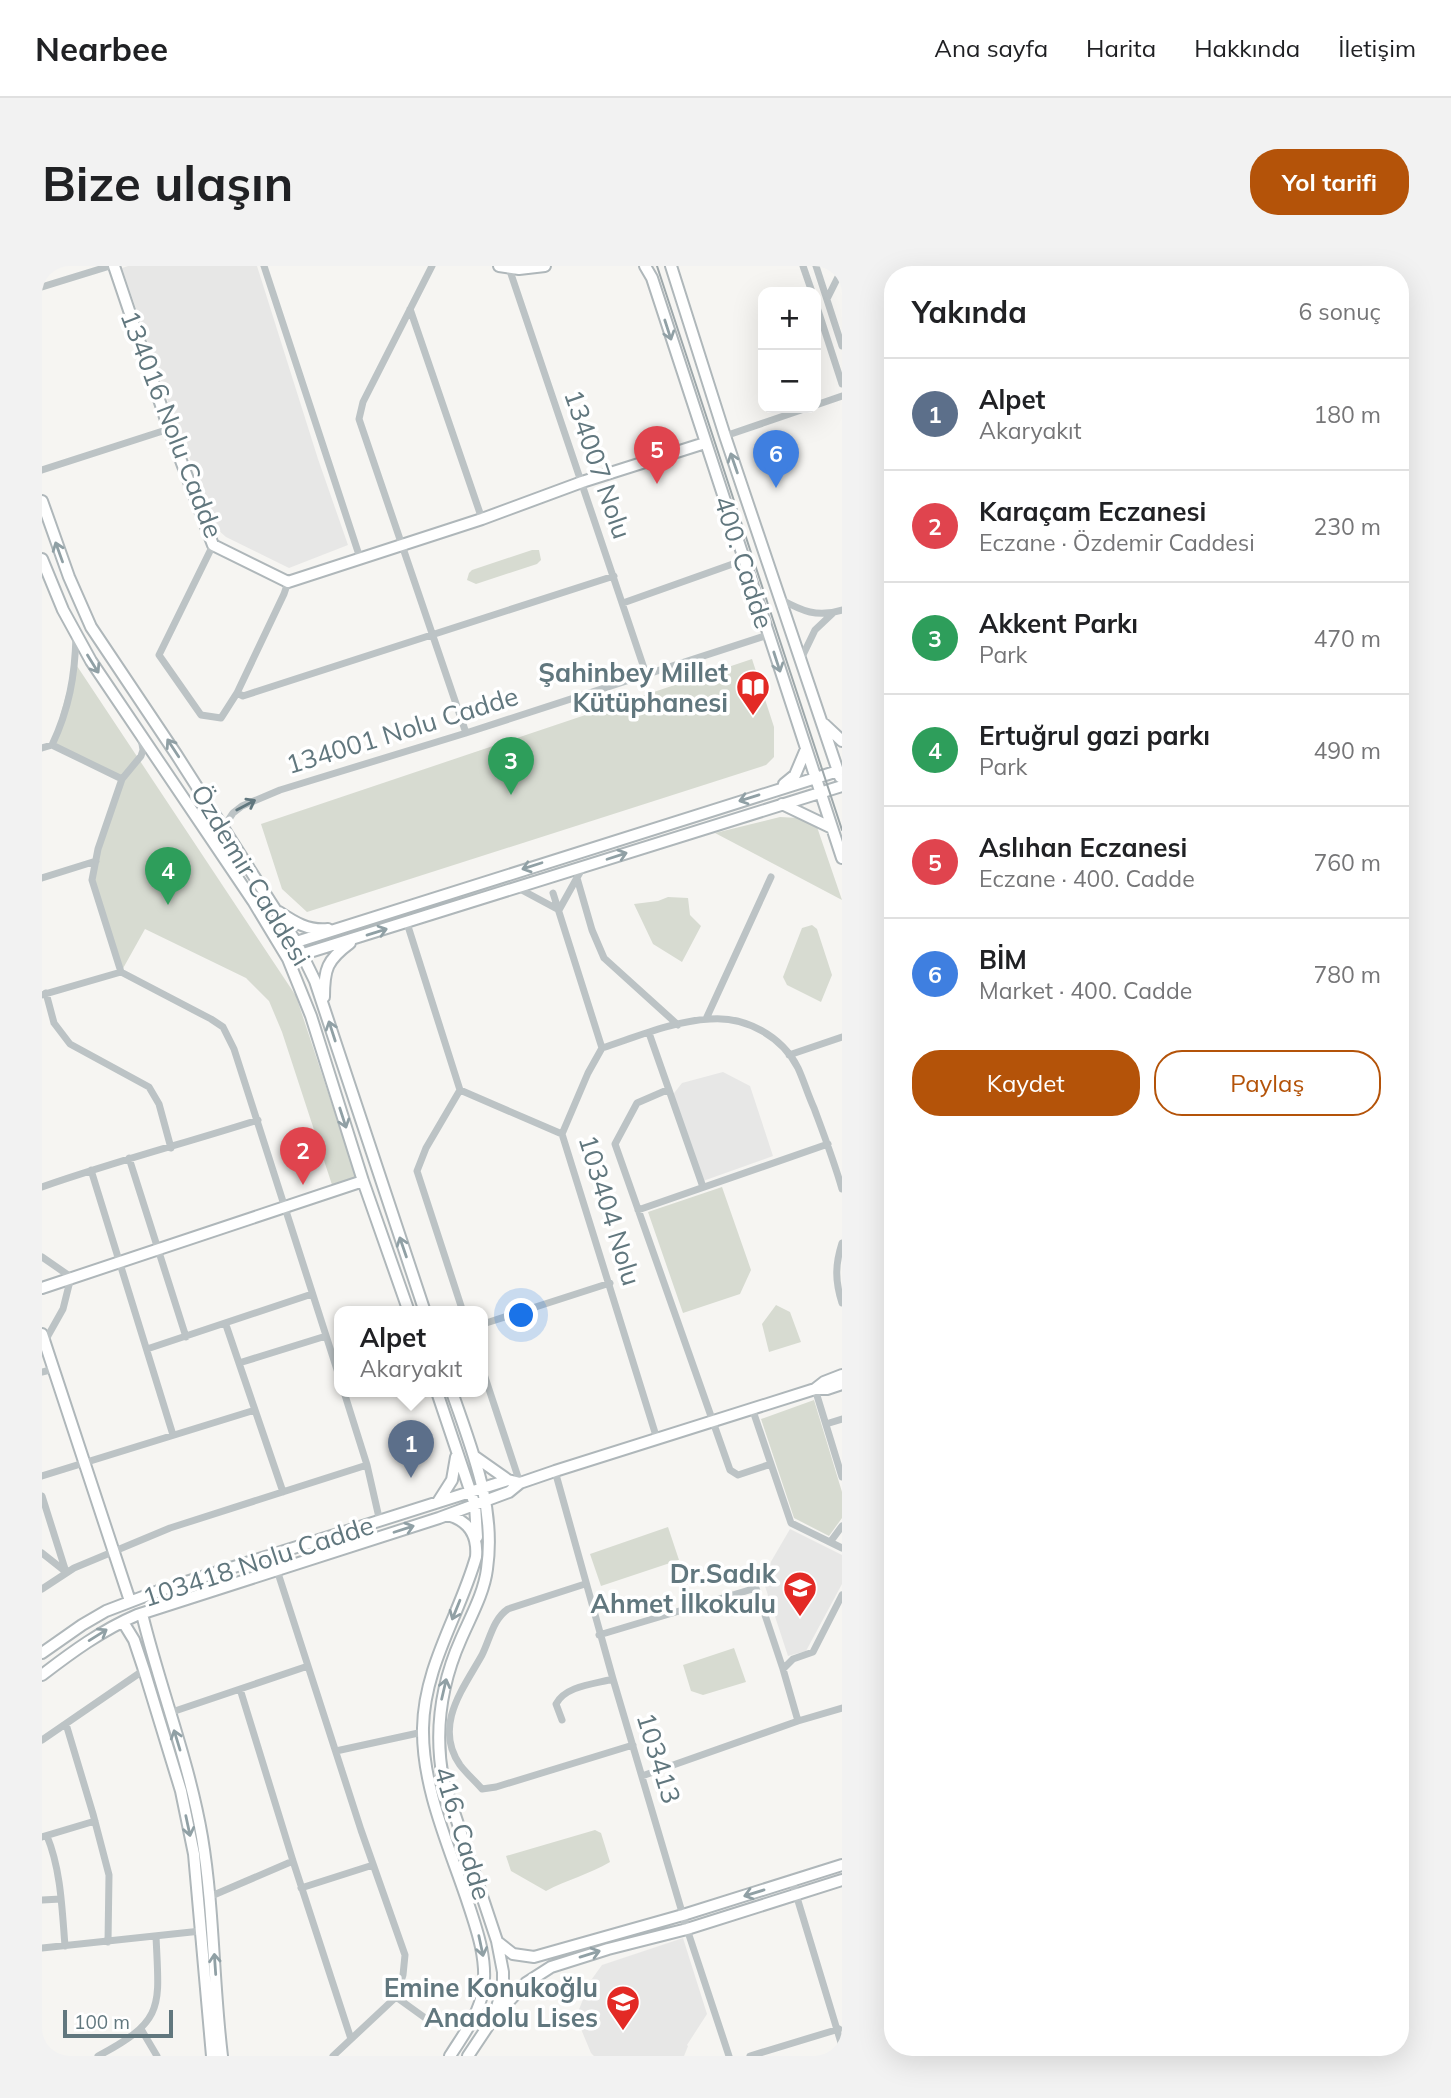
<!DOCTYPE html>
<html lang="tr">
<head>
<meta charset="utf-8">
<style>
  :root { --surface:#fff; --page:#f2f2f2; --text:#202124; --muted:#757577; --line:#e0e0e0; --accent:#b45309 }
  body { margin:0; font-family:Mulish,sans-serif; background:var(--page); color:var(--text) }
  .controls { position:absolute; right:21px; top:21px; display:grid; overflow:hidden; border-radius:14px; box-shadow:0 7px 28px #0002 }
  .controls button { width:63px; height:63px; display:grid; place-items:center; padding:0; border:0; border-bottom:2px solid var(--line); background:var(--surface); color:var(--text); font:35px sans-serif }
  .scale { position:absolute; left:21px; bottom:18px; width:110px; box-sizing:border-box; padding-left:7px; border:4px solid #61777e; border-top:0; font-size:19px; line-height:24px; white-space:nowrap; color:#61777e; -webkit-text-stroke:5px #fff; paint-order:stroke }
  .you { position:absolute; left:480px; top:1050px; width:24px; height:24px; margin:-18px; border:5px solid #fff; border-radius:50%; background:#1a73e8; box-shadow:0 0 0 10px #1a73e833 }
  .badge { display:grid; place-items:center; width:46px; height:46px; border-radius:50%; background:var(--accent); color:#fff; font-size:23px; font-weight:700 }
  .pin { position:absolute; translate:-50% -58px; filter:drop-shadow(0 2px 4px #0008) }
  .pin::after { content:''; position:absolute; top:37px; width:24px; height:21px; background:inherit; clip-path:polygon(0 0,100% 0,50% 100%) }
  .popup { position:absolute; left:292px; top:1040px; width:154px; height:91px; box-sizing:border-box; display:grid; place-content:center; border-radius:14px; background:var(--surface); filter:drop-shadow(0 2px 5px #0005); font-size:23px; white-space:nowrap; color:var(--muted) }
  .popup b { font-size:26px; color:var(--text) }
  .popup::after { content:''; position:absolute; left:50%; top:100%; margin-left:-14px; border:14px solid transparent; border-top-color:var(--surface) }
  .list { margin:0; padding:0; list-style:none }
  h2 { display:flex; justify-content:space-between; align-items:center; height:91px; margin:0; padding:0 28px; font-size:30px }
  h2 small { font-size:23px; font-weight:400; color:var(--muted) }
  .list li { display:grid; grid-template-columns:46px 1fr auto; gap:21px; align-items:center; box-sizing:border-box; height:112px; padding:0 28px; border-top:2px solid var(--line) }
  .list b { display:block; font-size:26px; white-space:nowrap }
  .list p { margin:0; font-size:23px; white-space:nowrap; color:var(--muted) }
  .list em { font-size:23px; font-style:normal; color:var(--muted) }
  .actions { display:flex; gap:14px; padding:21px 28px }
  .actions a { flex:1; padding:16px 0; border:2px solid var(--accent); border-radius:28px; text-align:center; font-size:24px; color:var(--accent) }
  .actions .main { background:var(--accent); color:#fff }
  .map { position:relative; flex:none; width:800px; height:1790px; overflow:hidden; border-radius:28px }
  header { display:flex; align-items:center; gap:42px; box-sizing:border-box; height:98px; padding:0 35px; background:var(--surface); border-bottom:2px solid var(--line) }
  header strong { font-size:33px }
  nav { display:flex; gap:38px; margin-inline-start:auto; font-size:24px }
  .intro { display:flex; align-items:center; justify-content:space-between; box-sizing:border-box; height:168px; padding:0 42px }
  h1 { margin:0; font-size:49px }
  .button { padding:18px 32px; border-radius:28px; background:var(--accent); color:#fff; font-size:24px; font-weight:700 }
  main { display:flex; gap:42px; padding:0 42px }
  aside { flex:1; background:var(--surface); border-radius:28px; box-shadow:0 7px 28px #0002 }
  .map>svg:first-child { display:block }
  .built { fill:#e7e7e6 }
  .green { fill:#d7dbd1 }
  .lines { fill:none; stroke-linecap:round; stroke-linejoin:round }
  .secondary-casing { stroke:#afb7ba; stroke-width:14 }
  .street { stroke:#bcc3c5; stroke-width:7 }
  .secondary { stroke:#fff; stroke-width:10 }
  .tram { stroke:#9ea8ab; stroke-width:2 }
  .oneway { stroke:#90a0a5 }
  .oneway2 { stroke:#61777e }
  .labels { text-anchor:middle; dominant-baseline:central; stroke-width:7; stroke-linejoin:round; paint-order:stroke }
  .street-label { font-size:26px; fill:#61777e; stroke:#fff }
  .poi-label { font-size:26px; font-weight:bold; fill:#61777e; stroke:#fff; text-anchor:end }
</style>
</head>
<body>
<header>
<strong>Nearbee</strong>
<nav><a>Ana sayfa</a><a>Harita</a><a>Hakkında</a><a>İletişim</a></nav>
</header>
<div class="intro"><h1>Bize ulaşın</h1><a class="button">Yol tarifi</a></div>
<main>
<div class="map">
<svg width="800" height="1790" viewBox="0 0 800 1790">
  <rect width="100%" height="100%" fill="#f6f5f2"/>
  <!-- built -->
  <path class="built" d="M86 0H215L276 193 306 279 247 302 184 271 176 264 132 153 80 2Z
    M681 806 708 820 731 890 661 915 629 831 640 817Z
    M748 1263 800 1289V1318L764 1385 746 1390 720 1311Z
    M641 1672 665 1748 645 1779 646 1780 642 1790H552L549 1787 534 1751 544 1726 542 1724 560 1699Z"/>
  <!-- green -->
  <path class="green" d="M490 284H497L499 294 495 298 434 318 425 314 427 307 430 304Z
    M710 393 732 461V491L724 499 265 646 240 623 219 558Z
    M33 397 254 730 316 917 292 925 240 766 227 735 204 712 103 663 79 706 50 614 80 513 10 479Z
    M738 551 757 552 775 561 800 634 673 567Z
    M626 631 646 632 648 649 659 660 640 696 611 678 592 638 616 635Z
    M770 659 775 663 790 709 779 736 745 719 741 711 760 662Z
    M680 921 709 1004 698 1028 641 1047 606 946Z
    M734 1039 748 1046 759 1076 727 1086 720 1058Z
    M772 1134 800 1226V1252L787 1270 752 1252 719 1153Z
    M626 1261 637 1294 559 1320 548 1288Z
    M692 1382 704 1416 661 1429 649 1425 641 1399Z
    M553 1564 559 1567 568 1596C548 1608 524 1614 504 1625L469 1605 464 1590Z"/>
  <g class="lines">
    <!-- secondary casing -->
    <g class="secondary-casing">
      <path id="secondary" d="M72 0 127 163 171 279 246 316 440 253 540 216 663 177
        M457 0 477 3 503 0
        M603 0 610 12 800 592
        M629 0 683 170 798 511
        M0 235 27 311 49 361 134 488 254 676 273 715 383 1046
        M0 293 21 344 49 395 211 635 246 693 269 750 321 915 367 1046
        M782 458 800 475
        M742 518 753 509 764 483
        M740 538 790 562
        M237 646C252 656 266 665 286 663
        M248 678 796 505
        M255 690 800 520
        M282 731C282 703 285 694 308 677
        M0 1022 321 915
        M0 1068 88 1335
        M773 1123 782 1116 800 1109
        M395 1126 433 1239 435 1271
        M410 1126C430 1184 454 1241 445 1303 442 1327 429 1350 419 1373 399 1418 392 1464 401 1513L455 1675 461 1706V1721L452 1751 426 1790
        M432 1190 466 1214
        M396 1236 410 1214 414 1191
        M405 1249C426 1254 436 1269 434 1291 418 1348 382 1400 381 1462 380 1520 406 1578 424 1631 434 1661 446 1693 441 1724 437 1749 421 1769 408 1790
        M100 1348C118 1422 147 1495 160 1571 172 1643 171 1717 180 1790
        M81 1356 92 1374 102 1404 139 1525 152 1588 170 1790
        M0 1387 40 1359 64 1345 119 1324 466 1214 478 1217
        M0 1409C30 1386 60 1364 95 1349L397 1252 467 1226 478 1217 513 1205 773 1123H785L800 1118
        M457 1677 471 1688 492 1691 641 1649 800 1599
        M454 1749 484 1717 509 1701 566 1683 645 1663 800 1614"/>
    </g>
    <!-- street -->
    <path class="street" d="M222 0 318 292
      M390 0 321 136 317 153 424 467
      M761 0 770 26
      M774 0 800 80
      M467 2 604 408
      M0 21 68 0
      M785 33 800 3
      M774 38 800 118
      M368 43 440 253
      M774 139 800 130
      M683 170 765 142
      M0 204 127 163
      M171 279 117 389 159 449 179 452 195 427 242 328 246 316
      M738 333C760 345 775 352 800 344
      M581 337 702 294
      M759 393 773 364 791 347
      M195 427 201 430 572 310
      M10 479C27 443 33 410 34 370
      M0 482 10 479 80 513
      M184 567 185 556 191 547 200 540 238 524 424 467 726 369
      M0 612 54 595
      M535 612 550 664 562 692 636 759
      M476 622 517 644 541 601
      M511 627 560 782
      M365 657 418 824
      M79 706 50 614 56 583 80 513 99 490 101 484 99 472
      M4 727 12 757 28 778 107 821 117 838 129 882
      M0 729 79 706 169 753 181 761 192 783 297 1110
      M664 753 729 611
      M607 767 661 921
      M747 789 800 771
      M625 824 595 837 573 878 688 1204 696 1209 729 1198
      M87 892 144 1071
      M49 904 131 1169
      M0 921C71 896 144 877 216 854
      M596 944 786 878
      M800 977C793 999 793 1015 800 1037
      M0 991 29 1011 21 1043 3 1075 0 1074
      M421 1046 375 905 384 882 418 824 520 868
      M441 1058 568 1017
      M105 1083 270 1028
      M197 1097 284 1070
      M441 1105 478 1217
      M0 1106 12 1103
      M773 1123 800 1211
      M302 1126 325 1199 338 1256
      M710 1142 749 1257 800 1282
      M213 1144 241 1226
      M784 1158 800 1153
      M615 1173 520 868 546 807 560 782C594 771 631 755 668 753 703 750 740 770 756 802 762 815 766 829 772 842 782 869 792 895 800 923
      M513 1205 571 1413 645 1663 687 1790
      M0 1210 213 1144 184 1059
      M0 1230 24 1306
      M789 1275 800 1260
      M0 1287 24 1306
      M235 1304 319 1564 363 1689 361 1709 354 1731 291 1790
      M543 1318 466 1343C451 1353 448 1373 440 1389 421 1423 391 1460 418 1499 424 1507 433 1515 440 1523L454 1521 591 1479
      M0 1323 32 1302 128 1262 325 1199
      M557 1369 714 1322 741 1403
      M198 1423 251 1595 309 1773
      M127 1447 266 1400
      M520 1454 514 1438C523 1420 552 1418 571 1413
      M756 1455 741 1403 751 1393 771 1386 800 1329
      M24 1458 51 1548 67 1609 66 1676
      M0 1474 102 1404
      M294 1485 381 1466
      M600 1510 756 1455 800 1442
      M5 1570C19 1604 20 1643 23 1680
      M0 1571 53 1555
      M750 1615 800 1780
      M259 1622 331 1599
      M167 1631 251 1595
      M0 1634 19 1633
      M0 1682 159 1665
      M354 1731 386 1754
      M99 1763 115 1790
      M56 1790C124 1754 117 1741 114 1670
      M708 1790 797 1763"/>
    <!-- secondary -->
    <use href="#secondary" class="secondary"/>
    <!-- tram -->
    <path class="tram" d="M615 0 800 564"/>
  </g>
  <!-- one-way arrows -->
  <defs><path id="oneway-shaft" d="M-6 0H5M1.5-3L5.5 0L1.5 3" fill="none" stroke-width="1.6" stroke-linecap="round" stroke-linejoin="round" transform="scale(1.75)"/></defs>
  <g class="oneway">
    <use href="#oneway-shaft" transform="translate(626 64) rotate(72)"/>
    <use href="#oneway-shaft" transform="translate(692 197) rotate(-109)"/>
    <use href="#oneway-shaft" transform="translate(17 286) rotate(-110)"/>
    <use href="#oneway-shaft" transform="translate(735 396) rotate(72)"/>
    <use href="#oneway-shaft" transform="translate(51 398) rotate(58)"/>
    <use href="#oneway-shaft" transform="translate(131 482) rotate(-123)"/>
    <use href="#oneway-shaft" transform="translate(707 532) rotate(163)"/>
    <use href="#oneway-shaft" transform="translate(575 590) rotate(-18)"/>
    <use href="#oneway-shaft" transform="translate(490 600) rotate(162)"/>
    <use href="#oneway-shaft" transform="translate(335 666) rotate(-17)"/>
    <use href="#oneway-shaft" transform="translate(290 765) rotate(-108)"/>
    <use href="#oneway-shaft" transform="translate(301 852) rotate(72)"/>
    <use href="#oneway-shaft" transform="translate(361 981) rotate(-109)"/>
    <use href="#oneway-shaft" transform="translate(362 1263) rotate(-18)"/>
    <use href="#oneway-shaft" transform="translate(414 1344) rotate(112)"/>
    <use href="#oneway-shaft" transform="translate(56 1369) rotate(-32)"/>
    <use href="#oneway-shaft" transform="translate(402 1423) rotate(-77)"/>
    <use href="#oneway-shaft" transform="translate(135 1474) rotate(-107)"/>
    <use href="#oneway-shaft" transform="translate(146 1560) rotate(78)"/>
    <use href="#oneway-shaft" transform="translate(712 1627) rotate(163)"/>
    <use href="#oneway-shaft" transform="translate(439 1680) rotate(78)"/>
    <use href="#oneway-shaft" transform="translate(548 1688) rotate(-17)"/>
    <use href="#oneway-shaft" transform="translate(173 1698) rotate(-94)"/>
  </g>
  <use class="oneway2" href="#oneway-shaft" transform="translate(204 539) rotate(-28)"/>
  <!-- icons -->
  <defs>
    <g id="library-pin" transform="scale(1.75)"><path d="M0 17L-7.5 6A9.5 9.5 0 1 1 7.5 6Z" fill="#e32a25" stroke="#fff"/><path d="M-6-4Q-3-5.5-.7-3.5V5Q-3 3-6 4ZM6-4Q3-5.5 .7-3.5V5Q3 3 6 4Z" fill="#fff"/></g>
    <g id="school-pin" transform="scale(1.75)"><path d="M0 17L-7.5 6A9.5 9.5 0 1 1 7.5 6Z" fill="#e32a25" stroke="#fff"/><path d="M0-5L7-2L0 1L-7-2ZM-4 1L0 2.5L4 1V4Q0 6-4 4Z" fill="#fff"/></g>
  </defs>
  <g fill-rule="evenodd">
    <use href="#library-pin" x="711" y="421"/>
    <use href="#school-pin" x="758" y="1322"/>
    <use href="#school-pin" x="581" y="1736"/>
  </g>
  <g class="labels">
    <!-- street labels -->
    <g class="street-label">
      <text transform="translate(130 158) rotate(69)">134016 Nolu Cadde</text>
      <text transform="translate(556 198) rotate(71)">134007 Nolu</text>
      <text transform="translate(702 296) rotate(72)">400. Cadde</text>
      <text transform="translate(360 464) rotate(-17)">134001 Nolu Cadde</text>
      <text transform="translate(209 609) rotate(59)">Özdemir Caddesi</text>
      <text transform="translate(568 944) rotate(73)">103404 Nolu</text>
      <text transform="translate(216 1295) rotate(-18)">103418 Nolu Cadde</text>
      <text transform="translate(617 1492) rotate(73)">103413</text>
      <text transform="translate(421 1567) rotate(73)">416. Cadde</text>
    </g>
    <!-- poi labels -->
    <g class="poi-label">
      <text x="686" y="406">Şahinbey Millet<tspan x="686" dy="30">Kütüphanesi</tspan></text>
      <text x="734" y="1307">Dr.Sadık<tspan x="734" dy="30">Ahmet İlkokulu</tspan></text>
      <text x="556" y="1721">Emine Konukoğlu<tspan x="556" dy="30">Anadolu Lises</tspan></text>
    </g>
  </g>
</svg>
<div class="controls">
<button>+</button>
<button>−</button>
</div>
<div class="scale">100 m</div>
<div class="you"></div>
<div class="pin badge" style="left:369px;top:1212px;background:#5c6f8a">1</div>
<div class="popup"><b>Alpet</b>Akaryakıt</div>
<div class="pin badge" style="left:261px;top:919px;background:#e0444e">2</div>
<div class="pin badge" style="left:469px;top:529px;background:#2e9e5b">3</div>
<div class="pin badge" style="left:126px;top:639px;background:#2e9e5b">4</div>
<div class="pin badge" style="left:615px;top:218px;background:#e0444e">5</div>
<div class="pin badge" style="left:734px;top:222px;background:#3f7fe0">6</div>
</div>
<aside>
<h2>Yakında<small>6 sonuç</small></h2>
<ul class="list">
<li><span class="badge" style="background:#5c6f8a">1</span><div><b>Alpet</b><p>Akaryakıt</p></div><em>180 m</em></li>
<li><span class="badge" style="background:#e0444e">2</span><div><b>Karaçam Eczanesi</b><p>Eczane · Özdemir Caddesi</p></div><em>230 m</em></li>
<li><span class="badge" style="background:#2e9e5b">3</span><div><b>Akkent Parkı</b><p>Park</p></div><em>470 m</em></li>
<li><span class="badge" style="background:#2e9e5b">4</span><div><b>Ertuğrul gazi parkı</b><p>Park</p></div><em>490 m</em></li>
<li><span class="badge" style="background:#e0444e">5</span><div><b>Aslıhan Eczanesi</b><p>Eczane · 400. Cadde</p></div><em>760 m</em></li>
<li><span class="badge" style="background:#3f7fe0">6</span><div><b>BİM</b><p>Market · 400. Cadde</p></div><em>780 m</em></li>
</ul>
<div class="actions"><a class="main">Kaydet</a><a>Paylaş</a></div>
</aside>
</main>
</body>
</html>
